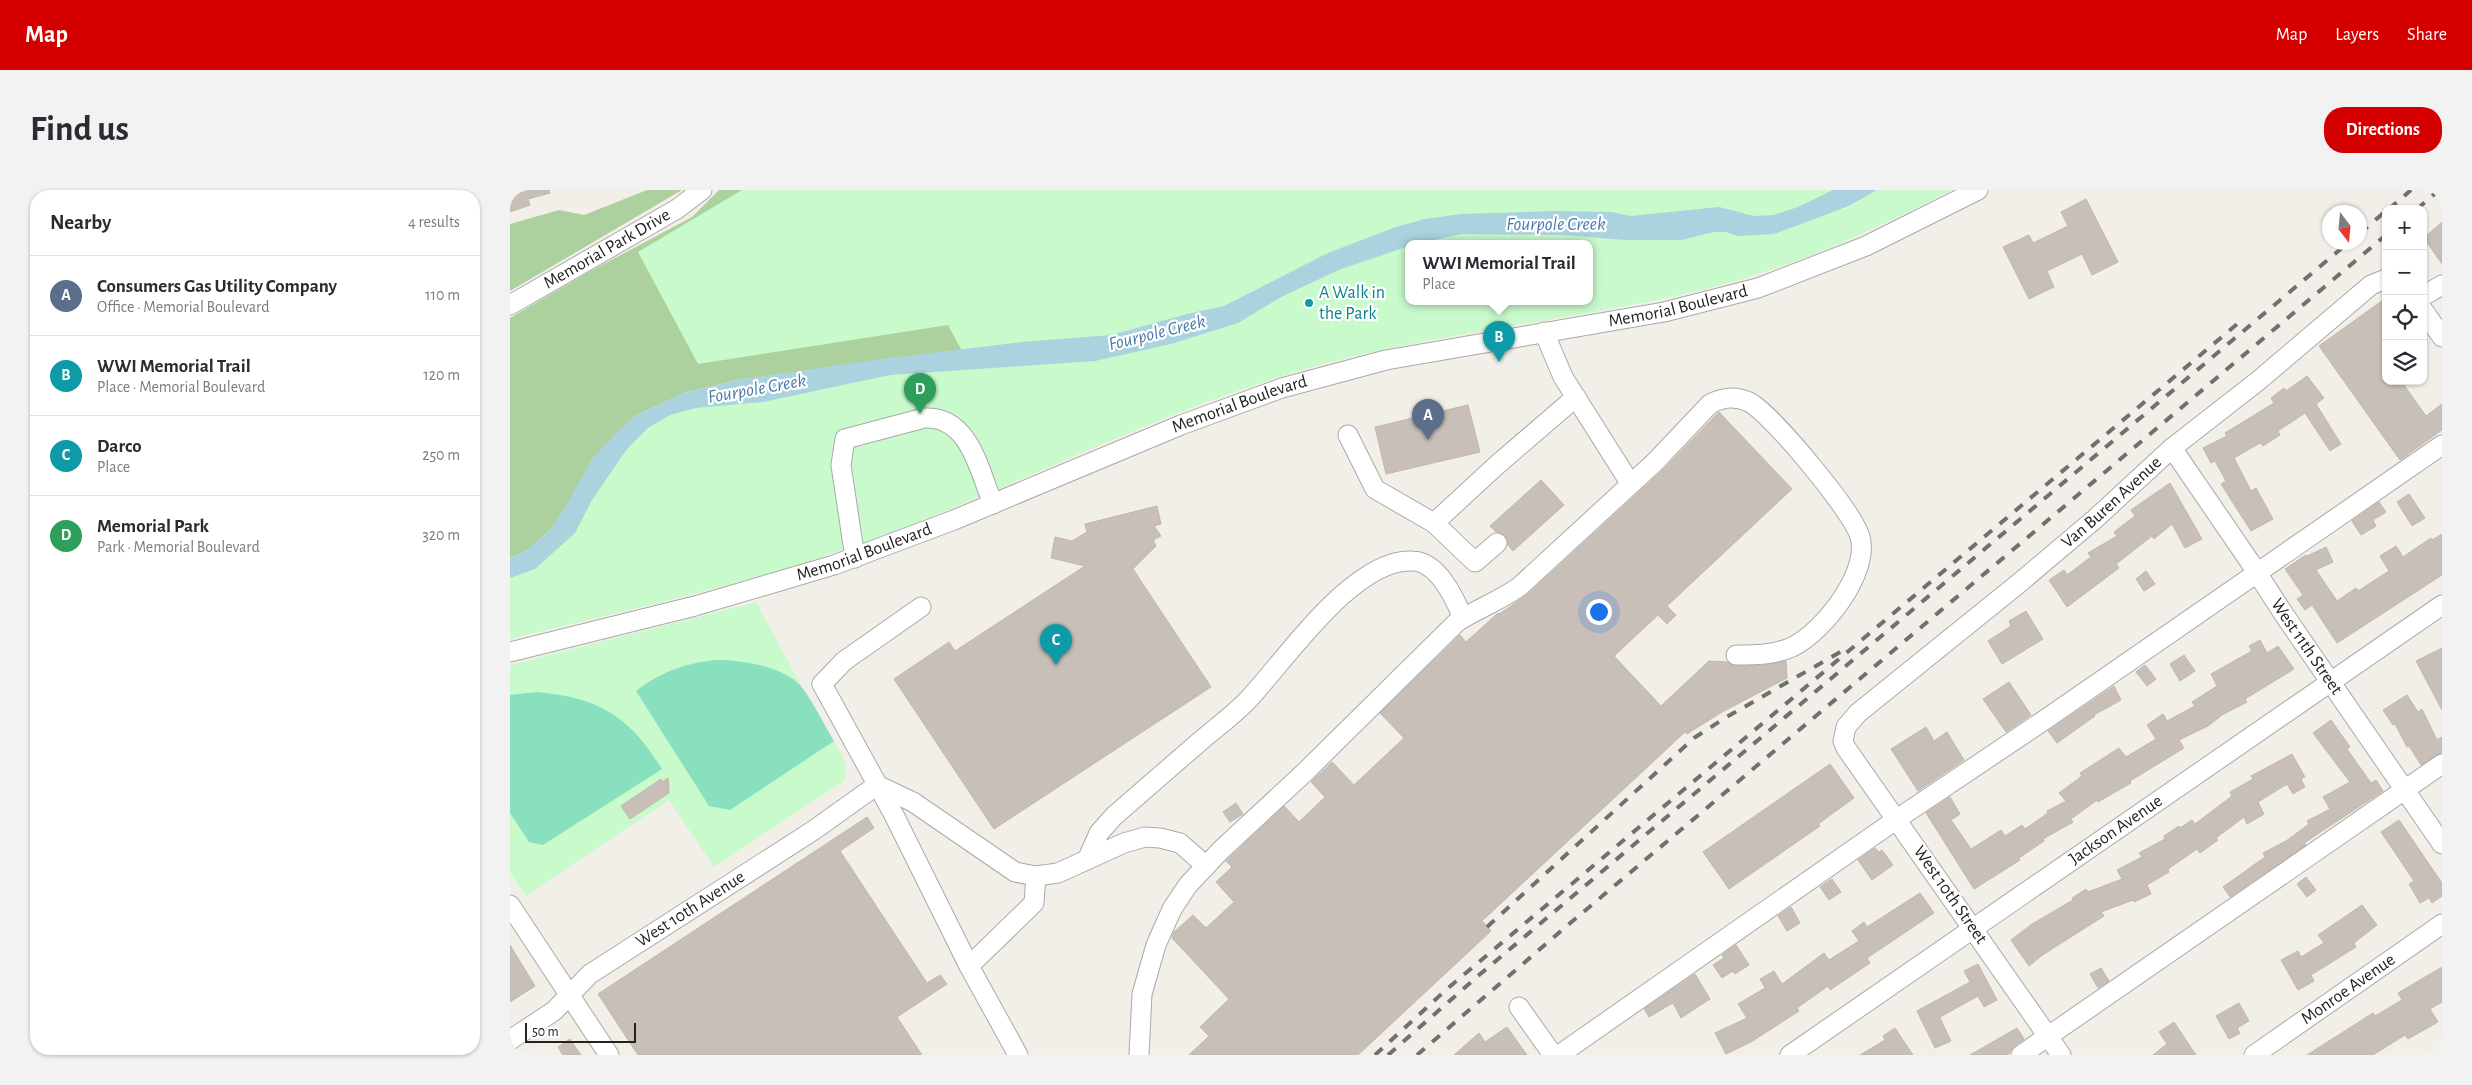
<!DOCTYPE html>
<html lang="en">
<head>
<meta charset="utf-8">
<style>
  :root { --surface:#fff; --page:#f2f2f3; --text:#2b2b33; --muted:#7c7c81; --line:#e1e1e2; --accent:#d40000 }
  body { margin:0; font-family:"Alegreya Sans",sans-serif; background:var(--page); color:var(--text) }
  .controls { position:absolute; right:15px; top:15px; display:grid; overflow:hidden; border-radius:10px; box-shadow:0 1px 4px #0004 }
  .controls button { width:45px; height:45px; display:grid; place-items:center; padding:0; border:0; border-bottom:1px solid var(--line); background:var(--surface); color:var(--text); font:25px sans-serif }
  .compass { position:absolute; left:1812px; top:15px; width:45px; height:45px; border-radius:50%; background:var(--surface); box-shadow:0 1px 4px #0004; rotate:164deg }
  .scale { position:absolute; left:15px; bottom:12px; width:111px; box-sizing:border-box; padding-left:5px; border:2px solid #222; border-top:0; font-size:14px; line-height:18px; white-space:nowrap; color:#222; -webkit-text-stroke:4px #fff; paint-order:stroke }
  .you { position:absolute; left:1088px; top:421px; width:18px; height:18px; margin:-12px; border:4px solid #fff; border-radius:50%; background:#1a73e8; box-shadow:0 0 0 8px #1a73e833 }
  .badge { display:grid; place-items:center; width:32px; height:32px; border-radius:50%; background:var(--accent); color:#fff; font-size:16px; font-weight:700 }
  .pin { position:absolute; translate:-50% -41px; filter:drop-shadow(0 1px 2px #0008) }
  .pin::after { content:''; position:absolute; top:26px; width:18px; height:15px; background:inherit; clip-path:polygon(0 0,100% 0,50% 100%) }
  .popup { position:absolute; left:895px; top:50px; width:188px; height:65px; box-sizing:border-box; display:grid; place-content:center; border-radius:10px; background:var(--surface); filter:drop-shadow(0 1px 4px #0005); font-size:16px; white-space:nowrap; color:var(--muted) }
  .popup b { font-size:19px; color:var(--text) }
  .popup::after { content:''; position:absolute; left:50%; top:100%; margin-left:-10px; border:10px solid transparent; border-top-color:var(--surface) }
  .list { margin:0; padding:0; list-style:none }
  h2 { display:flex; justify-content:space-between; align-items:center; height:65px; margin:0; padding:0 20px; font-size:21px }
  h2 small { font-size:16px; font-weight:400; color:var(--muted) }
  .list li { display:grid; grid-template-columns:32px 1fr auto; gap:15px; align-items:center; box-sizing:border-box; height:80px; padding:0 20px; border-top:1px solid var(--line) }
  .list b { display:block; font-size:19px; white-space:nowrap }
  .list p { margin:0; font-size:16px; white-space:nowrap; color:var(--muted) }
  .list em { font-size:16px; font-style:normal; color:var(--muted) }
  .icon { flex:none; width:28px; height:28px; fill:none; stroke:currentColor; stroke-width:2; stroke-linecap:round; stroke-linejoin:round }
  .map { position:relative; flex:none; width:1932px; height:865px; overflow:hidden; border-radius:20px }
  header { display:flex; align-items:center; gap:30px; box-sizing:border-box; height:70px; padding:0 25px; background:var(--accent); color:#fff }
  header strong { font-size:24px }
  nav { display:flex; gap:28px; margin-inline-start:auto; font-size:18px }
  .intro { display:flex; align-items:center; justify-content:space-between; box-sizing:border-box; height:120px; padding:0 30px }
  h1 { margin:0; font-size:35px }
  .button { padding:12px 22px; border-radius:20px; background:var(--accent); color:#fff; font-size:18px; font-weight:700 }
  main { display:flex; gap:30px; padding:0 30px }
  aside { flex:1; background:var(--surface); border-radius:20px; box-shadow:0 1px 4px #0004 }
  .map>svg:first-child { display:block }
  .forest { fill:#add19e }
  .park { fill:#c8facc; fill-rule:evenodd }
  .pitch { fill:#88e0be }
  .water { fill:#aad3df }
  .building { fill:#c7bfb8; stroke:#c4b6ab }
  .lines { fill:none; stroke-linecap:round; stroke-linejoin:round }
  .minor-casing { stroke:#a9a9a9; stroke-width:21 }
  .minor { stroke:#fff; stroke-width:19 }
  .rail { stroke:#707070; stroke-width:4; stroke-dasharray:10 10; stroke-linecap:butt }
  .culture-dot { fill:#0f9aa8; stroke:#fff; stroke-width:2 }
  .labels { text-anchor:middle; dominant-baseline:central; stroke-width:4.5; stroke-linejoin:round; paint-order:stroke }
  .street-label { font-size:18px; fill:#222; stroke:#fff }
  .culture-label { font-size:18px; fill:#0d838f; stroke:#fff; text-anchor:start }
  .water-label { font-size:19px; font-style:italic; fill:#4a7aab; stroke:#fff }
</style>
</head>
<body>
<header>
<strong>Map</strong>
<nav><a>Map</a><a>Layers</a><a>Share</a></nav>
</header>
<div class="intro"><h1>Find us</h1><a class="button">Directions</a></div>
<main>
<aside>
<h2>Nearby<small>4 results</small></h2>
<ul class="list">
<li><span class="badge" style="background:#5c6f8a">A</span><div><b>Consumers Gas Utility Company</b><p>Office · Memorial Boulevard</p></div><em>110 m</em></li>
<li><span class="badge" style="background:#0f9aa8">B</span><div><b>WWI Memorial Trail</b><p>Place · Memorial Boulevard</p></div><em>120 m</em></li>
<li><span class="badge" style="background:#0f9aa8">C</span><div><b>Darco</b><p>Place</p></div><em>250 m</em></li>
<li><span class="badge" style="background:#2e9e5b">D</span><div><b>Memorial Park</b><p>Park · Memorial Boulevard</p></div><em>320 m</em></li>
</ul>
</aside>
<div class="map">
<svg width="1932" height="865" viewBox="0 0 1932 865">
  <rect width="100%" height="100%" fill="#f2efe9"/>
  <!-- forest -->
  <path class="forest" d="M137 0H172L0 101V34L49 20 74 25Z
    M209 0H1316L981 24 459 159 227 190 174 203 123 227 40 340 18 360 0 368V128L77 83 182 27Z"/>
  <!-- park -->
  <path class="park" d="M232 0H1323L1331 20 1341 16 1367 0H1442C1363 40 1283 78 1195 99 1060 132 919 142 785 182 641 225 507 296 367 348 248 392 123 419 0 449V378L15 373 140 230 181 210 452 161 438 135 188 174 128 62ZM899 53H1079V111H899Z
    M246 412 306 523 331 563 336 576 335 590 204 677 159 610 16 706 0 682V475Z"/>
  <!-- pitch -->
  <path class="pitch" d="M206 470C231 470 272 476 290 495 303 511 313 533 324 551L220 620 199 616 126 501C151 482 175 473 206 470Z
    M27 502C90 508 119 526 152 579L33 655 19 652 0 623V505Z"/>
  <!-- water -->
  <path class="water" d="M1323 0H1367L1339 16 1264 44 1227 46 1216 42H1204L1172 50H1115L1054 45 952 44 909 53H899V56L831 79 773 106 728 133 661 154 585 171 380 185 253 212 186 218 160 225 138 238 117 259 82 310 65 343 25 379 0 388V368L18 360 40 340 53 321 82 269 106 243 123 227 174 203 227 190 379 168 512 152 601 145 677 124 714 116 818 63 886 37 915 29 951 24 1046 21 1101 22 1121 26 1209 17 1244 26 1263 25 1288 17Z"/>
  <!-- building -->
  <path class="building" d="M0 0H39L40 3 18 9 20 15 0 22Z
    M1576 9 1608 72 1582 85 1572 64 1537 81 1544 97 1519 109 1493 57 1519 45 1523 53 1558 36 1551 22Z
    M1932 32V74L1914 48Z
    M1876 108V191H1891L1916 226 1932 214V240L1890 270 1809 156Z
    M1797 186 1814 208 1806 214 1831 254 1820 261 1795 223 1768 241 1770 245 1753 256 1750 253 1724 268 1741 301 1746 298 1763 329 1741 341 1711 294 1716 291 1705 271 1701 273 1693 258 1717 246 1715 243 1764 213 1761 208 1774 198 1776 201Z
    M958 215 970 262 876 284 865 237Z
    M1209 222 1282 299 1157 416 1166 425 1157 434 1148 425 1104 466 1151 516 1199 471 1218 472 1226 476 1255 475 1276 471 1277 488 1212 522 1177 544 1175 542 972 731 981 741 848 865H679L699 846 690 837 719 809 662 748 664 742 683 725 696 738 724 712 706 692 722 677 716 671 774 616 789 632 815 607 801 592 822 572 844 595 894 548 870 523 950 445 956 452 988 423 989 424 1017 405 1153 280Z
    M1031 290 1054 315 1003 361 998 355 995 345 986 342 980 336Z
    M1660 293 1692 349 1675 358 1662 334 1644 349 1642 346 1606 374 1609 378 1557 417 1539 390 1554 380 1557 385 1581 367 1578 363 1607 346 1604 342 1625 326 1621 320Z
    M1899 304 1915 328 1902 336 1887 312Z
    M1869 312 1876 322 1863 330 1866 336 1851 345 1842 331Z
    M647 316 651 334 644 336 651 346 643 350 646 356 623 379 701 497 484 639 384 489 439 452 445 461 575 376 541 368 545 347 562 351 577 342 575 334Z
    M1932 344V385L1827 453 1802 415 1795 420 1787 409 1793 405 1775 379 1796 365 1797 366 1816 357 1823 372 1806 380 1827 411 1846 398 1848 401 1879 381 1870 366 1886 356 1893 367 1921 348 1922 350Z
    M1636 381 1645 394 1634 401 1626 389Z
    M1516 421 1533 449 1492 474 1478 451 1501 436 1499 431Z
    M1750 450 1757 463 1768 456 1784 479 1735 509 1737 512 1712 525 1698 536 1669 550 1674 558 1620 591 1621 593 1588 612 1587 610 1561 629 1563 632 1533 649 1534 651 1509 668 1510 670 1464 699 1416 623 1440 607 1450 624 1441 630 1461 659 1491 640 1495 646 1512 635 1515 639 1538 623 1537 621 1556 611 1549 603 1572 586 1570 583 1609 558 1616 567 1646 549 1637 535 1653 524 1657 531 1685 516 1682 512 1707 496 1701 484 1742 461 1739 456Z
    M1932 458V520L1906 471Z
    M1674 465 1685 481 1670 491 1660 474Z
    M1635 475 1646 489 1637 496 1626 482Z
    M1499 492 1521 525 1496 542 1473 509Z
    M1604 496 1611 510 1584 525 1585 526 1547 553 1538 541Z
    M1897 505 1908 522 1912 519 1927 550 1932 547V563L1911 575 1899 556 1897 557 1885 534 1883 535 1873 520Z
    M1821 530 1840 557 1837 559 1861 593 1866 590 1873 601 1794 653 1796 655 1720 707 1713 697 1755 667 1753 663 1776 651 1799 634 1797 631 1820 619 1813 607 1840 592 1803 543Z
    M1416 537 1424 551 1437 542 1454 570 1408 601 1381 559Z
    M1782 564 1795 587 1791 589 1795 597 1783 604 1777 594 1748 612 1754 624 1737 634 1734 627 1706 648 1708 650 1690 663 1687 659 1658 679 1659 682 1637 695 1641 704 1624 712 1623 710 1591 722 1594 726 1534 764 1519 776 1501 750 1522 734 1563 710 1562 708 1576 699 1578 702 1612 689 1607 680 1632 667 1629 663 1655 649 1654 646 1669 636 1670 638 1682 630 1685 634 1722 606 1720 602 1743 589 1741 586Z
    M1320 574 1344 608 1308 634 1310 636 1219 699 1193 662Z
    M158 588 159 603 120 629 111 616 151 589 152 592Z
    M726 613 733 624 720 632 713 622Z
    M357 627 364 638 330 661 417 793 430 785 437 794 387 827 412 865H128L88 804Z
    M1889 630 1932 693V706L1922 713 1919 708 1910 713 1899 694 1904 691 1871 642Z
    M1365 658 1369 662 1372 660 1383 675 1362 690 1348 670Z
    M1796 687 1806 700 1797 707 1787 694Z
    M1322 689 1331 702 1319 710 1310 697Z
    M1410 703 1424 723 1357 768 1360 773 1320 800 1318 796 1287 818 1289 821 1241 852 1216 864 1205 843 1237 828 1228 814 1255 798 1250 789 1264 781 1272 794 1314 763 1319 770 1349 751 1342 741 1354 732 1357 737Z
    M1852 715 1867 735 1844 753 1846 757 1801 785 1804 791 1788 800 1771 770 1788 761 1791 767 1814 753 1808 745Z
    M1281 717 1290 733 1277 741 1268 726Z
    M0 755 25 796 0 812Z
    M1226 755 1239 775 1225 784 1223 781 1212 788 1203 775 1214 768 1212 765Z
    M1468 774 1487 810 1474 817 1468 806 1432 826 1430 828 1441 851 1425 858 1407 821 1460 792 1454 781Z
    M1932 777V812L1920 819 1928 832 1898 849 1895 845 1863 865H1797L1863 823 1865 826 1892 810 1888 803Z
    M1591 778 1599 791 1588 798 1580 784Z
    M1185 784 1200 809 1171 828 1163 813 1139 827 1134 819Z
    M1729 813 1739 831 1727 838 1730 843 1719 849 1706 826Z
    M1664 832 1686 865H1643L1657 854 1649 842Z
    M997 837 1017 865H944L969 843 975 852Z
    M1385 838 1403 865H1350L1375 850 1373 846Z
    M1507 838 1514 849 1504 856 1498 865H1460Z
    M60 849 71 865H53L48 857Z"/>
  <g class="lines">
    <!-- minor casing -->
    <g class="minor-casing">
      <g id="minor">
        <path d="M1913 106 1932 95"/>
        <path id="s1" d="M0 115 167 19 192 0"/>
        <path d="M1913 120 1932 147"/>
        <path d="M1034 142 1053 187 1120 293"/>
        <path d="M838 245 865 299 924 333"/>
        <path id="s2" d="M1662 258 1740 372 1775 426 1932 654"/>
        <path d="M987 353 965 372 924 333 988 274 1066 207"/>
        <path d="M345 368 331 275 335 249 414 228C459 225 469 280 483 314"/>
        <path d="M411 417 334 471 312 494 384 625 459 776 508 865"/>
        <path id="s3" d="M0 462 185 416 324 375 444 330 671 235 772 198 876 170 1154 122 1248 98 1356 56 1468 0"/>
        <path d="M367 595 403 612 505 682 526 686 548 683 614 653 635 647 650 648 670 653 696 676"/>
        <path d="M577 670 589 643 604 626C632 602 659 578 687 554 703 540 721 527 736 512 773 474 843 367 903 371 928 372 944 407 953 428"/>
        <path d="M0 715 99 865"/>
        <path d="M459 776 524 713 526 686"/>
        <path d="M1009 817 1043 865"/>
        <path id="s4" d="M0 850 44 821 80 784 304 640 367 595"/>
        <path d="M629 865 632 804 646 755 662 719 678 695 711 660 794 583 947 432C967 419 989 411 1009 397L1145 272 1200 214C1212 207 1226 206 1239 212 1261 223 1344 323 1350 347 1360 383 1313 442 1282 457 1264 465 1245 465 1226 465"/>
        <path d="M1049 865 1387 629 1527 535 1932 255"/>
        <path id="s5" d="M1280 865 1932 415"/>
        <path d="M1511 865 1932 574"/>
        <path id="s6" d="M1551 865 1336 558 1333 551 1336 537 1348 523 1508 394 1585 329 1662 258 1748 191 1861 95 1876 89"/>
        <path id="s7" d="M1744 865 1932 734"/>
      </g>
    </g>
    <!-- minor -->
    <use href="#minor" class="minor"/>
    <!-- rail -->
    <path class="rail" d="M1879 19 1901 0
      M1907 19 1929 0
      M1850 43 1876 21
      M977 737 1184 548 1215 528 1332 461
      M865 865 938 798 1732 130
      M878 865 968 786 1839 52
      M907 865 1058 735 1876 45"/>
  </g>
  <!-- markers -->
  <circle class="culture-dot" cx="799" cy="113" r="5"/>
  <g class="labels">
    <!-- street labels -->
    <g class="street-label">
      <text stroke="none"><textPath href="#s1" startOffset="112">Memorial Park Drive</textPath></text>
      <text stroke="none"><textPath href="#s3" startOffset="1222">Memorial Boulevard</textPath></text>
      <text stroke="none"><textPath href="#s3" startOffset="772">Memorial Boulevard</textPath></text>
      <text stroke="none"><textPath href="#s6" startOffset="745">Van Buren Avenue</textPath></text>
      <text stroke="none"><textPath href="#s3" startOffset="368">Memorial Boulevard</textPath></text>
      <text stroke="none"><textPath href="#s2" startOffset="240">West 11th Street</textPath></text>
      <text stroke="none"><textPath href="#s5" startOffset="396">Jackson Avenue</textPath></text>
      <text transform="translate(1440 705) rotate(55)">West 10th Street</text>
      <text stroke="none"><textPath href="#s4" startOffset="224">West 10th Avenue</textPath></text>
      <text stroke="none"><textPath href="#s7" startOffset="115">Monroe Avenue</textPath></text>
    </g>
    <!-- culture labels -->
    <g class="culture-label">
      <text x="809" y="103">A Walk in<tspan x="809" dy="21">the Park</tspan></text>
    </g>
    <!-- water labels -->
    <g class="water-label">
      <text x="1046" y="34">Fourpole Creek</text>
      <text transform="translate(647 143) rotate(-14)">Fourpole Creek</text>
      <text transform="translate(247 199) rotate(-10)">Fourpole Creek</text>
    </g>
  </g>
</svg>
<div class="controls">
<button>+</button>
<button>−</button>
<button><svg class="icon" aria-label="locate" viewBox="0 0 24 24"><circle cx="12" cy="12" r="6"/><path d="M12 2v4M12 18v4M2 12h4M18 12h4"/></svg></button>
<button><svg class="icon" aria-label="layers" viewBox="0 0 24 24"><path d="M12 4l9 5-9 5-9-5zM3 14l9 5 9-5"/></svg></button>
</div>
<svg class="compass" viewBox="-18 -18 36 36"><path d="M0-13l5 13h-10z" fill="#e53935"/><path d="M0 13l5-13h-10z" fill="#7c7c81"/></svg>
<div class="scale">50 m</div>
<div class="you"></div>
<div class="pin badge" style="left:918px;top:250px;background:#5c6f8a">A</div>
<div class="pin badge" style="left:989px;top:172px;background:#0f9aa8">B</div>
<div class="popup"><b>WWI Memorial Trail</b>Place</div>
<div class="pin badge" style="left:546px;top:475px;background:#0f9aa8">C</div>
<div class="pin badge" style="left:410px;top:224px;background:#2e9e5b">D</div>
</div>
</main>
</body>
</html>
